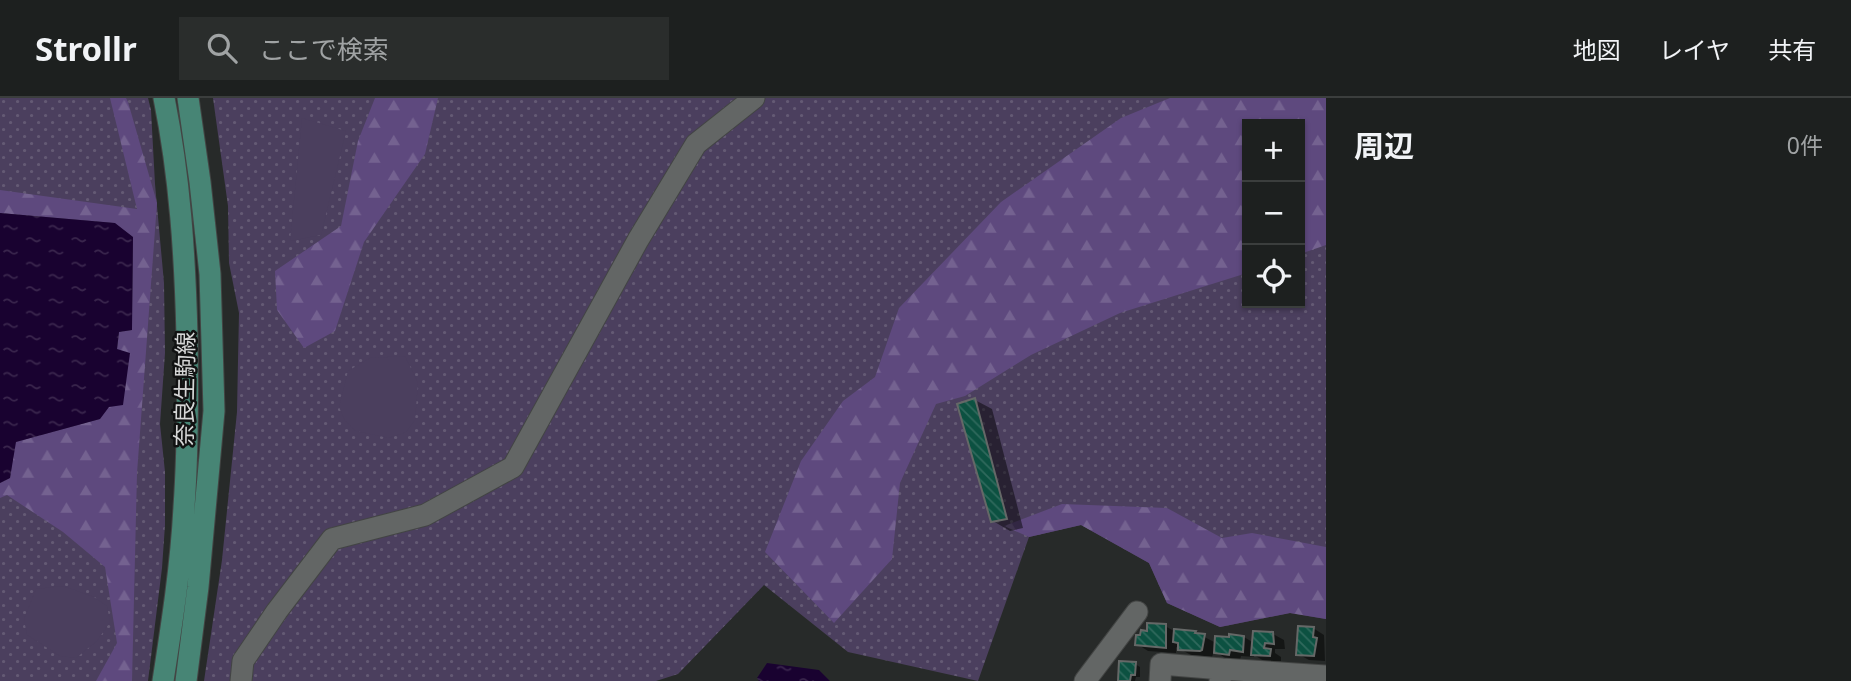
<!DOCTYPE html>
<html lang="ja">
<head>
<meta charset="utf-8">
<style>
  :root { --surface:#1d201f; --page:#2a2d2c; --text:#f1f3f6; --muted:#a0a3a4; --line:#3b3e3d }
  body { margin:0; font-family:"Noto Sans","Noto Sans JP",sans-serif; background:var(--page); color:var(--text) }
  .controls { position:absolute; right:21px; top:21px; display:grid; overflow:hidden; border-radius:0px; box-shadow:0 2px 5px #0004 }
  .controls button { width:63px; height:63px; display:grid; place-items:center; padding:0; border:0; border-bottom:2px solid var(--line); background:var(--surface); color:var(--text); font:35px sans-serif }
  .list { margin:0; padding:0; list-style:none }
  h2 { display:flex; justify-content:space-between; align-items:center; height:91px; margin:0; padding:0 28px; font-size:30px }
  h2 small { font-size:23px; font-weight:400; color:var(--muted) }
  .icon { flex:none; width:38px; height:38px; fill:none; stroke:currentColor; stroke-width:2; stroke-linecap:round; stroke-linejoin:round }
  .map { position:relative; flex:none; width:1326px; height:583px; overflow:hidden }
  header { display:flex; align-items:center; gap:42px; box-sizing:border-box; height:98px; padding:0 35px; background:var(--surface); border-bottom:2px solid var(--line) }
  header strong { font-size:33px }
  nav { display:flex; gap:38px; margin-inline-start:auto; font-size:24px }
  .search { width:490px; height:63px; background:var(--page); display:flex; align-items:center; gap:18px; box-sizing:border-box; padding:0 24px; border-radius:0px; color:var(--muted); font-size:26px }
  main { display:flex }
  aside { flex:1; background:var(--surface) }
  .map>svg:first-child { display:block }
  .grass { fill:url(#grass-dots); fill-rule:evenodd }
  .forest { fill:url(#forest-firs) }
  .park { fill:#4b3f5e }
  .water { fill:url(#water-ripples) }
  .shadow { fill:#0007 }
  .building { fill:url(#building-back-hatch); stroke:#656867; stroke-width:2 }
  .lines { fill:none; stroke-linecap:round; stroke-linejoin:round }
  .minor-casing { stroke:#434544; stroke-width:23 }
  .major-casing { stroke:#434544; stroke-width:23 }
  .minor { stroke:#636665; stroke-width:21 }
  .major { stroke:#478575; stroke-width:21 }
  .labels { text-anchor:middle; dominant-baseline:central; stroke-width:5; stroke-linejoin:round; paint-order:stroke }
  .street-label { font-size:23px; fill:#d6d7d7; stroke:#111212 }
</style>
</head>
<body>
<header>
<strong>Strollr</strong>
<div class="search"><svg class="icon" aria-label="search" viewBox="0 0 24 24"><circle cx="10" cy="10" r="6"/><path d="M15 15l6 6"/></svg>ここで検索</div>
<nav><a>地図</a><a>レイヤ</a><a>共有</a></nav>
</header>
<main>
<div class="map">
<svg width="1326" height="583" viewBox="0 0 1326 583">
  <defs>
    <pattern id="grass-dots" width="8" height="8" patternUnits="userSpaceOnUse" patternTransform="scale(1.75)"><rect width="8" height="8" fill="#4b3f5e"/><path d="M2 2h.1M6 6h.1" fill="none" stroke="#645a74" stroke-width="1.8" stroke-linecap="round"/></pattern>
    <pattern id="forest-firs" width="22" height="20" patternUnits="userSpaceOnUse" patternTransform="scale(1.75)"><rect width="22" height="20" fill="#5e497e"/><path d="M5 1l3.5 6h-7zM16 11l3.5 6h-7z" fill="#746290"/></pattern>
    <pattern id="water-ripples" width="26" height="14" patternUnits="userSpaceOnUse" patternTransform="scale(1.75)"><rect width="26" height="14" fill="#190230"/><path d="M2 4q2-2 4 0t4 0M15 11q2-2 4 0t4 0" fill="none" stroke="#3a264d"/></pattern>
    <pattern id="building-back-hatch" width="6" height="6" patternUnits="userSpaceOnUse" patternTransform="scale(1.75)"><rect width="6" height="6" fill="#0c5141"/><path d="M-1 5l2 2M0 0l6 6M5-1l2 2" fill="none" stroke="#2f695c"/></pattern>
  </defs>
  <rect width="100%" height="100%" fill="#272a29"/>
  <!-- grass -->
  <path class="grass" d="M0 0H148L151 12 155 86 164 185 165 255 160 326 165 374V427L162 470 148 583H0Z
    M213 0H1326V521L1290 515 1220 529 1167 505 1149 465 1081 427 1029 439 978 583 848 554 764 487 678 576 656 583H204L222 462 237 314 238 263 239 215 229 165 228 108ZM1247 26H1300V205H1247Z"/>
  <!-- forest -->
  <path class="forest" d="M110 0H126L128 4 157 105 137 375 132 583H96L117 545 105 469 63 434 7 397 0 400V385L10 380 15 344 100 321 117 252 119 234 132 232 133 139 114 125 0 115V92L137 111Z
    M375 0H438L425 56 364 144 335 233 304 250 277 212 275 173 341 128 358 43Z
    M1170 0H1326V147L1300 156V26H1247V175L1120 215 1031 257 965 298 936 306 900 385 892 461 834 525 765 454 801 363 843 303 875 279 899 210 1001 104 1121 20Z
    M1062 406 1167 410 1222 440 1252 435 1326 449V521L1290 515 1220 529 1167 505 1149 465 1081 427 1029 439 1004 428Z"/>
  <!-- park -->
  <path class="park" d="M302 20 346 33 321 137 290 143Z
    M405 258 418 285 415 322 406 334 389 340 356 333 345 323 339 309 348 273 370 260Z
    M63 488 94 499 107 508 110 524 97 543 76 560 60 558 27 537 24 521 36 491Z"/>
  <!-- water -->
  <path class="water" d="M0 115 115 125 133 139 132 232 119 234 117 251 130 255 123 307 109 309 100 321 16 344 10 380 0 385Z
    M767 565 819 572 830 583H759L757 580Z"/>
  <!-- shadow -->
  <path class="shadow" d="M975 302 992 311 1023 430 1010 433 993 423Z
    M1165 528 1174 533 1195 534 1216 545 1244 539 1254 545 1273 536 1284 542 1285 551H1275V555L1281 559V563H1264L1254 557V559L1241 558 1240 562 1227 561 1214 553 1212 559 1191 557 1176 549V555L1148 553 1137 546 1148 535Z
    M1313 530 1324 537 1325 563 1309 562 1298 556Z
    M1135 566 1140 569V579H1136L1135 583H1119Z"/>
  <!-- building -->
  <path class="building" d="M975 300 1007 421 991 424 957 306Z
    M1147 525 1166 526V550L1135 547 1136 537H1140L1141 532 1147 533Z
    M1298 528 1314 529 1313 539 1317 540 1314 558 1296 557Z
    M1174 531 1196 533 1195 535 1205 536 1202 552 1200 553 1178 552V545L1173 544Z
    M1253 533 1273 534 1274 546 1265 545 1264 550 1271 551 1270 558 1251 557Z
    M1229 536 1244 538 1243 554 1230 552 1229 557 1214 555 1215 538 1229 539Z
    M1119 563 1136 564 1135 577H1131L1130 583H1118Z"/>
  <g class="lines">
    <!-- minor casing -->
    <g class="minor-casing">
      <path id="minor" d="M241 583 243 563 277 513 332 441 425 417 513 369 638 142 696 46 754 0
        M1085 583 1137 514
        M1160 583 1161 566 1222 571
        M1220 583 1222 571 1326 578"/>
    </g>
    <!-- major casing -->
    <g class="major-casing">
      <path id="major" d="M163 583C172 525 181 467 184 409 188 352 188 295 187 238 185 158 180 79 164 0
        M186 583 198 489 214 313 210 176 200 84 188 0"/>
    </g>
    <!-- minor -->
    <use href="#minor" class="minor"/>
    <!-- major -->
    <use href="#major" class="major"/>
  </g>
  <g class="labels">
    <!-- street labels -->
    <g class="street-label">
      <text transform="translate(184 291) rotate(-89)">奈良生駒線</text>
    </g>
  </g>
</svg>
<div class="controls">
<button>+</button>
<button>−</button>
<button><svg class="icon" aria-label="locate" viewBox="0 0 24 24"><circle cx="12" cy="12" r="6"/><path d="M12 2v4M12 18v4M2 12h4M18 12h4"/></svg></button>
</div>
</div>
<aside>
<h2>周辺<small>0件</small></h2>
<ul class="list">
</ul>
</aside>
</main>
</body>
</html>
